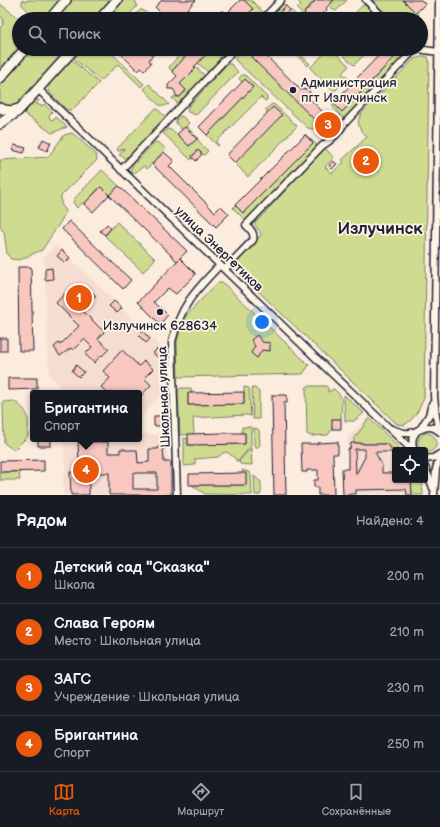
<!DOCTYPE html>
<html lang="ru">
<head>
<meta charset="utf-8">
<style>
  :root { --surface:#171b24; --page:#242831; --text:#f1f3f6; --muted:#9ea1a6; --line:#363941; --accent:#ea580c }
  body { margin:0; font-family:"Balsamiq Sans",sans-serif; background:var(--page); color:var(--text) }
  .controls { position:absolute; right:12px; bottom:12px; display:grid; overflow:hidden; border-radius:4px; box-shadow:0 1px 3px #0004 }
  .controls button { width:36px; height:36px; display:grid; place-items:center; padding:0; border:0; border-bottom:1px solid var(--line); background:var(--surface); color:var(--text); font:20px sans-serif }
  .you { position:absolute; left:262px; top:322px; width:14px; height:14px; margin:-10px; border:3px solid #fff; border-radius:50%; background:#1a73e8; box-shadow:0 0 0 6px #1a73e833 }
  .badge { display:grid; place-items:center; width:26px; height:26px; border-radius:50%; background:var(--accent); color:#fff; font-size:13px; font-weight:700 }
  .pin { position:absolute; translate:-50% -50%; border:2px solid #fff; box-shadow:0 1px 4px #0006 }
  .popup { position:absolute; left:30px; top:390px; width:112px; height:52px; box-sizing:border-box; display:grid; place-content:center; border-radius:4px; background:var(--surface); filter:drop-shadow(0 1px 3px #0005); font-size:13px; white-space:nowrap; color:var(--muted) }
  .popup b { font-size:15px; color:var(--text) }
  .popup::after { content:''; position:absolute; left:50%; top:100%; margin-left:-8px; border:8px solid transparent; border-top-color:var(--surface) }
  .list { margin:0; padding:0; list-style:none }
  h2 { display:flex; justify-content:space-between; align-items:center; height:52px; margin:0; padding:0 16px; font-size:17px }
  h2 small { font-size:13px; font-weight:400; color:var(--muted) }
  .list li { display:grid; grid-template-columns:26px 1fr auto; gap:12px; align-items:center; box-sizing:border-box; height:56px; padding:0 16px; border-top:1px solid var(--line) }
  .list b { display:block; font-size:15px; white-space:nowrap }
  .list p { margin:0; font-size:13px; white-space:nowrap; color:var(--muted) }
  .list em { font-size:13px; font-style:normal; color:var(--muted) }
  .icon { flex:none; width:22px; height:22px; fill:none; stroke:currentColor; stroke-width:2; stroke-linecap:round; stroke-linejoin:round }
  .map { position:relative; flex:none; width:440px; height:495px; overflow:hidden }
  .search { position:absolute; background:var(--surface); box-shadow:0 1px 3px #0004; left:12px; right:12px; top:12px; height:44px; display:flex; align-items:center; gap:10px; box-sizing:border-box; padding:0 14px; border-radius:22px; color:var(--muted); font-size:15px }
  .sheet { height:276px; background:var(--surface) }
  nav { display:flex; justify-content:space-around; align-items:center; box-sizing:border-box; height:56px; border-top:1px solid var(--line); background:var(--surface); font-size:11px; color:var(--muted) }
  nav a { display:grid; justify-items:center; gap:2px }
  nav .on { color:var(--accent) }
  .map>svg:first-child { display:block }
  .built { fill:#f6ddd2 }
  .green { fill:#cfdc90; stroke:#787f66 }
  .building { fill:#f8c8c0; stroke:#22223b; fill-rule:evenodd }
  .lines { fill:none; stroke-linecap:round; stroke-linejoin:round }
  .street-casing { stroke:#22223b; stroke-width:9 }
  .secondary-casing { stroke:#22223b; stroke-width:12 }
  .street { stroke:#fcf5e5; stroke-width:6 }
  .secondary { stroke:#fcf5e5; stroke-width:9 }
  .poi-dot { fill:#22223b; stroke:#fcf5e5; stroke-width:1.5 }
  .labels { text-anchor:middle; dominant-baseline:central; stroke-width:3.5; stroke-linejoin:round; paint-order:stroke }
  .poi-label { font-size:13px; fill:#22223b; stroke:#fcf5e5; text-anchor:start }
  .street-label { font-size:13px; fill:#22223b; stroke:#fcf5e5 }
  .district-label { font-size:17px; font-weight:bold; fill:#22223b; stroke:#fcf5e5 }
</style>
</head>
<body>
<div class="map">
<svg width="440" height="495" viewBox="0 0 440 495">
  <rect width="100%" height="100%" fill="#fbecde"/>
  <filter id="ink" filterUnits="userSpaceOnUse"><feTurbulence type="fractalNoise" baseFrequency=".025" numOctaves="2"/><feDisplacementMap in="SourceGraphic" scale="8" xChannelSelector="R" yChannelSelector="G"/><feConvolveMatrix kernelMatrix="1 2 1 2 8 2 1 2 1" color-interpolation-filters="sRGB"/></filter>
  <g filter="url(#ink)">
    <!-- built -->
    <path class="built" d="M56 245 155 340 163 354 165 391 141 417V434L166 435 167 458 174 459 175 495H63V472H65L64 439H139V393H63V390L49 374 44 257Z
      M368 417 399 450H395V480H412L413 495H343L342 469 348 468V437Z"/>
    <!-- green -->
    <path class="green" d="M22 0 26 2 27 0H62L46 18C36 21 29 11 22 5Z
      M72 0H110L94 19H56Z
      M122 0H134L136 2 137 6 125 19H106Z
      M244 0H251L264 13 259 19H243L253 9Z
      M299 0H315L304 12 308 16 306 18 297 9 301 5 298 1Z
      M334 0H347L336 11 334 10 329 6Z
      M371 0H403L419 15 415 19H390Z
      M0 4 20 19 19 49H20C13 57 7 65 0 73V28L3 24V19L0 15Z
      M283 4 286 6 279 13 283 17 290 10 301 19H270Z
      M363 5H366L368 6 381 19H367L362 14 356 19H349Z
      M140 10H143L153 19H149L147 17 145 19H131Z
      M222 10 228 16 225 19H214Z
      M30 49H68L19 105 13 108 0 104V85Z
      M82 49H107L144 84 141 87 118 64 101 81 74 59Z
      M207 49H217L222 54 219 60 208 72 198 63 209 51Z
      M243 49H259L251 57 321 125C317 129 314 130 308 128L235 60V58Z
      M290 49H308L302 56 310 64 308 66Z
      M329 49H332L349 66 342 73 348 78 337 89 334 91 310 68Z
      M350 49H370L354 65 344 56Z
      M401 49H406L408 52V55L363 101 358 96 401 50Z
      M180 54 184 58 172 71 169 68 170 66Z
      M425 56 428 57 429 60 424 398C419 409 415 419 404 425L397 424 235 269 234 267 235 264 261 235C260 230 255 228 255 223L325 148 334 158 325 167 332 173 344 162 342 160 367 137C359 129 355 123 362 113L414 59Z
      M72 60 99 83 72 110H67L50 93 49 91V84Z
      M227 64H231L238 72 237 73 196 115 188 112 187 109 189 106Z
      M195 66 203 74 204 77 180 104 177 103 172 98 173 97H180L186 91 178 82 183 81 196 68 194 67Z
      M242 75H244L246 76 267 97V100L265 101 261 97 216 142 219 145 218 146 207 135 253 87 245 79 242 82 239 79 240 77Z
      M149 84 169 104 164 106 159 105 144 89Z
      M355 99 360 104 346 118H343L333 107V103L342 112Z
      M37 100H39L36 104 42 106 44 104 52 112 49 115 50 119 54 120 56 117 67 127 52 133 26 115 24 113 34 102Z
      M272 104 275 105 297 126 248 177 235 163 281 115 267 113 266 109Z
      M156 108 167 118 132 155 125 158 119 155 124 149 123 148 120 151H118L117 149Z
      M180 116 183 117 189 123 186 126 198 138 197 139C201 143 203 147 208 151L204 155 198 150 192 156 193 158 191 160 163 133 168 129C177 132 182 140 189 146L197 139 185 127 182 130 176 123V120Z
      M72 133 96 154 97 160 61 196V204L66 211 61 221 42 250 30 255 20 260 11 259 7 254 4 232 0 227V160L48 157 64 135Z
      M305 134 316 144 317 149 248 220H245L233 208 235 205 243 213 312 143 305 135Z
      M155 142 159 143 166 149 147 169 144 166 133 174 130 172 132 166Z
      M102 170 119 186 109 195 100 187 84 204 82 203 77 208 73 202 75 198Z
      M117 222 155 259 143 272 105 236Z
      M217 283H223L309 365 303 374 178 377 177 341 184 318Z
      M308 386H326L328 388V392L334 389 339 394 342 399 341 419 333 420 332 429 328 435 311 436 307 434 306 388Z
      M244 387 249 388 251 416 247 415 193 418 194 434 180 435 178 391 179 389 181 388H191L192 393H188V405L244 404Z
      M252 388H255L259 392V419H253Z
      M344 395 364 413 354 421H345Z
      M14 401C31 413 28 418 28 436L14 450 4 443 3 404V402Z
      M369 418 398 446 396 450H394L386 444H363V443H354V437L357 435Z
      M242 427H251V446L238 461H236V459L227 452 223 453 218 457 195 459V465L184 466V438L188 439V445L245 444V433H242Z
      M254 428 258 429 259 430 260 445 258 447H254Z
      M426 433C440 433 440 454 425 452V450H422L418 444C418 438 421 435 426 433Z
      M251 448 252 465 240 464 239 461Z
      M242 470 249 472 251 475 252 495 205 494 192 485H246Z
      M0 472H19L20 480H0Z
      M254 476 261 482V493L260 495H255Z
      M411 480H417V482H422L423 495H412Z"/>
    <!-- building -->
    <path class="building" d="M162 0H196L178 19H161L164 16 155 7Z
      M240 0H244L253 9 243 19H225L231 13 229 11Z
      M316 0H334L326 8 327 10 318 19H310L304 13Z
      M403 0H421L425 4 416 13Z
      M286 6 290 10 284 17 279 13Z
      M122 49H146L153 55 149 60 151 63 144 71 141 68 138 71 119 52Z
      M190 49H211L194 67 196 68 180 84 186 90 180 97 176 96 175 92 173 89H168V85L177 76 172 71 187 55 185 53Z
      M259 49 301 90 306 89 309 90 310 94 309 98 332 121 333 125 331 128 327 129 323 128 251 57Z
      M385 49H402L342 112 333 103Z
      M245 79 253 87 207 135 199 127Z
      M273 107 282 115 235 163 227 155Z
      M185 127 197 139 189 146 177 134Z
      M305 135 313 143 243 213 235 205Z
      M43 139 51 143 47 151 39 147Z
      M14 145 26 148 24 153 12 150Z
      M198 150 202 154 196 161 192 157Z
      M164 152 174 161 169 166 215 212 221 206 229 214 216 227 152 164Z
      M333 161 337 164 332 169 329 166Z
      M119 186 187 251 177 261 109 195Z
      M101 187 109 195 93 212 84 204Z
      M69 221 131 280 123 289 62 229Z
      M107 224 111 228 105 235 100 231Z
      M62 250 70 258 65 263 57 256Z
      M180 258 195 273V275L176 294 168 288 154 302 168 315 160 324 138 302Z
      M18 267H31L33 351H19Z
      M52 268 53 279 45 280V269Z
      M86 287 96 296 82 310 104 332 98 339 109 349 102 356 101 355 94 363 85 354 92 347 84 339 73 350 71 348 60 356 54 347 59 343 60 345 79 326 56 303 64 294 72 302Z
      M114 301 122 308 117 313 109 306Z
      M142 331 150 339 146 343 138 335Z
      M257 335 262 342 270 343V351L262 350 257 358 251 353 255 346 251 340Z
      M0 338H7V351H0Z
      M157 349 161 353 157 357 153 353Z
      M122 350 139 366 144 361 153 369 144 378 151 385 139 398V393H107L101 387 110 378 103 371Z
      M76 365 84 372 79 377 72 371Z
      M8 378H37V389L8 390Z
      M244 392V404L188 405V393Z
      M272 395H287V403H284L286 495H274Z
      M154 416H164V426H154Z
      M332 419H341V429H332Z
      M224 433H245V444L188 445V434Z
      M38 439H51V446H38Z
      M78 442H108V453H120V449H125V450H137L138 463 149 462V449H158V447H163L164 462H171V495H109V473H89V495H71L70 472H76V462H79ZM133 473H157V489H133Z
      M338 442V454H333L334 495H318V487H314V480H318V470H307V472H302L301 444H317V443Z
      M351 443H363V444H386L395 452H375L382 465V473H395V480H411L412 495H407L406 489 356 490V494H350V495H343L342 469H348V449H350ZM355 449H365V457L356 474Z
      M44 460V471L0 472V461Z
      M246 473V485H189V474Z"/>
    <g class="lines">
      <!-- street casing -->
      <g class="street-casing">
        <path id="street" d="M366 0 385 19
          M439 0 434 396 436 417 439 431
          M263 19 281 0
          M418 49 438 52
          M38 89 319 361 412 450
          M121 170 235 49
          M225 269 253 240C255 233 250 229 246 225L322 146C332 140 338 134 344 124L415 49
          M421 428 429 415 432 404
          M392 429C397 431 404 434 410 433 423 431 427 421 440 432
          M414 450C411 443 412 436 418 430
          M425 459 433 458 440 454
          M425 467 433 488
          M177 495 172 342C180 306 195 291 220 265
          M434 495 436 469 440 455"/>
      </g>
      <!-- secondary casing -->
      <g class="secondary-casing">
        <path id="secondary" d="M50 19 66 0
          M100 19 117 0
          M0 78 25 49
          M0 108C6 111 12 112 18 109
          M0 124 18 111 74 49"/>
      </g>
      <!-- street -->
      <use href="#street" class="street"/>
      <!-- secondary -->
      <use href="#secondary" class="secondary"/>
    </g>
  </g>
  <!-- markers -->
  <g class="poi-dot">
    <circle cx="293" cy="90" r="4"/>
    <circle cx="160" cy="312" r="4"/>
  </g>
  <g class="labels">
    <!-- poi labels -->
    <g class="poi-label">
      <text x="301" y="83">Администрация<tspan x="301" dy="15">пгт Излучинск</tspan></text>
      <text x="160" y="326" text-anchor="middle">Излучинск 628634</text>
    </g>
    <!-- street labels -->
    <g class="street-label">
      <text transform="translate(219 249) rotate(44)">улица Энергетиков</text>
      <text transform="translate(164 397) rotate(-92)">Школьная улица</text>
    </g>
    <!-- district labels -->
    <g class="district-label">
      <text x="380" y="229">Излучинск</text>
    </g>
  </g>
</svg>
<div class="controls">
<button><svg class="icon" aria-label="locate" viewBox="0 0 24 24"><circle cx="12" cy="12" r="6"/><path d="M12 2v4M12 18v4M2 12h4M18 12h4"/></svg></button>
</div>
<div class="you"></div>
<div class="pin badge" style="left:79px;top:298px">1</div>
<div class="pin badge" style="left:366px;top:161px">2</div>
<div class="pin badge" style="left:328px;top:125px">3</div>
<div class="pin badge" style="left:86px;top:470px">4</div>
<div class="popup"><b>Бригантина</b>Спорт</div>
<div class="search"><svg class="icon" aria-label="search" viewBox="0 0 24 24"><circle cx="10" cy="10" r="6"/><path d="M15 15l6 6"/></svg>Поиск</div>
</div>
<section class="sheet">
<h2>Рядом<small>Найдено: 4</small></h2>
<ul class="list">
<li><span class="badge">1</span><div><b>Детский сад &quot;Сказка&quot;</b><p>Школа</p></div><em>200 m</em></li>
<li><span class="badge">2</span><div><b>Слава Героям</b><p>Место · Школьная улица</p></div><em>210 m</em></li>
<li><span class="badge">3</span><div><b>ЗАГС</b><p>Учреждение · Школьная улица</p></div><em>230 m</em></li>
<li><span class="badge">4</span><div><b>Бригантина</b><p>Спорт</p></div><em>250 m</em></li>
</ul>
</section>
<nav>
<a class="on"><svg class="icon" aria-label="map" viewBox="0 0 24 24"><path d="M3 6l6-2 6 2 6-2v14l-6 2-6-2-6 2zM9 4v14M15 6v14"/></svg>Карта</a>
<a><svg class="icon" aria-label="directions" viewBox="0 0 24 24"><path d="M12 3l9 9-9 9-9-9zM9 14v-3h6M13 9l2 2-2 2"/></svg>Маршрут</a>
<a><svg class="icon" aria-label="saved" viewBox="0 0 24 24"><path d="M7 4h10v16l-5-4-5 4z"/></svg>Сохранённые</a>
</nav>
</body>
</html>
